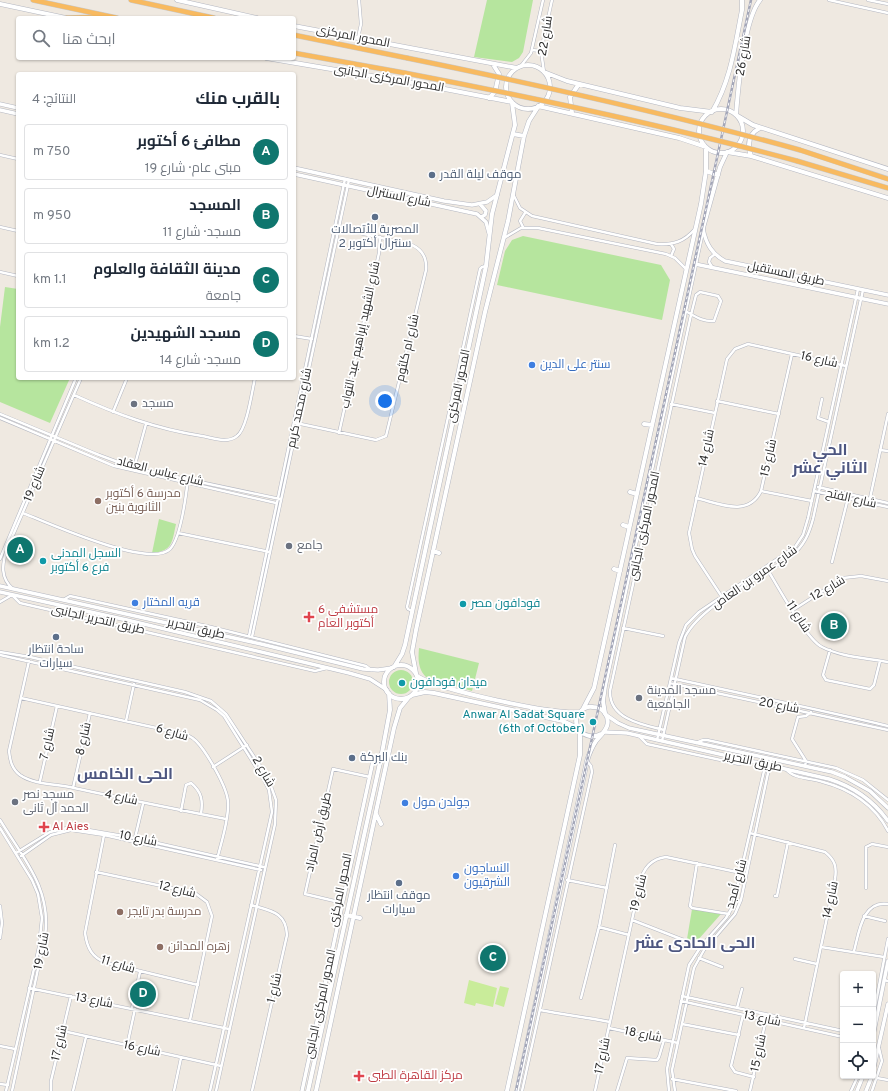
<!DOCTYPE html>
<html lang="ar">
<head>
<meta charset="utf-8">
<style>
  :root { --surface:#fff; --page:#f6f6f7; --text:#1f2937; --muted:#747a83; --line:#e0e1e3; --accent:#0f766e }
  body { margin:0; font-family:Overpass,Cairo,sans-serif; background:var(--page); color:var(--text); direction:rtl }
  .controls { position:absolute; right:12px; bottom:12px; display:grid; overflow:hidden; border-radius:4px; box-shadow:0 1px 3px #0004 }
  .controls button { width:36px; height:36px; display:grid; place-items:center; padding:0; border:0; border-bottom:1px solid var(--line); background:var(--surface); color:var(--text); font:20px sans-serif }
  .you { position:absolute; left:385px; top:401px; width:14px; height:14px; margin:-10px; border:3px solid #fff; border-radius:50%; background:#1a73e8; box-shadow:0 0 0 6px #1a73e833 }
  .badge { display:grid; place-items:center; width:26px; height:26px; border-radius:50%; background:var(--accent); color:#fff; font-size:13px; font-weight:700 }
  .pin { position:absolute; translate:-50% -50%; border:2px solid #fff; box-shadow:0 1px 4px #0006 }
  .list { margin:0; padding:0; list-style:none }
  h2 { display:flex; justify-content:space-between; align-items:center; height:52px; margin:0; padding:0 16px; font-size:17px }
  h2 small { font-size:13px; font-weight:400; color:var(--muted) }
  .list li { display:grid; grid-template-columns:26px 1fr auto; gap:12px; align-items:center; box-sizing:border-box; height:56px; margin:0 8px 8px; padding:0 8px; border:1px solid var(--line); border-radius:4px }
  .list b { display:block; font-size:15px; white-space:nowrap }
  .list p { margin:0; font-size:13px; white-space:nowrap; color:var(--muted) }
  .list em { font-size:13px; font-style:normal; color:var(--muted) }
  .icon { flex:none; width:22px; height:22px; fill:none; stroke:currentColor; stroke-width:2; stroke-linecap:round; stroke-linejoin:round }
  .map { position:relative; flex:none; width:888px; height:1091px; overflow:hidden; direction:ltr }
  .search { position:absolute; background:var(--surface); box-shadow:0 1px 3px #0004; left:16px; top:16px; width:280px; height:44px; display:flex; align-items:center; gap:10px; box-sizing:border-box; padding:0 14px; border-radius:4px; color:var(--muted); font-size:15px }
  .panel { position:absolute; background:var(--surface); box-shadow:0 1px 3px #0004; left:16px; top:72px; width:280px; height:308px; border-radius:4px; direction:rtl }
  .map>svg:first-child { display:block }
  .green { fill:#b6e59e }
  .pitch { fill:#c9ec9a }
  .lines { fill:none; stroke-linecap:round; stroke-linejoin:round }
  .minor-casing { stroke:#b4b7c1; stroke-width:3.5 }
  .tertiary-casing { stroke:#b4b7c1; stroke-width:4.5 }
  .secondary-casing { stroke:#b4b7c1; stroke-width:5 }
  .trunk-casing { stroke:#c9c9c9; stroke-width:5.5 }
  .minor { stroke:#fff; stroke-width:2.5 }
  .tertiary { stroke:#fff; stroke-width:3.5 }
  .secondary { stroke:#fff; stroke-width:4 }
  .trunk { stroke:#f8ba60; stroke-width:4.5 }
  .rail-casing { stroke:#a3a6b8; stroke-width:2.5 }
  .rail { stroke:#fff; stroke-width:1; stroke-dasharray:3; stroke-linecap:butt }
  .trunk-bridge-casing { stroke:#c9c9c9; stroke-width:5.5; stroke-linecap:butt }
  .trunk-bridge { stroke:#f8ba60; stroke-width:4.5 }
  .service-dot { fill:#5c6f8a; stroke:#fff; stroke-width:1.5 }
  .shop-dot { fill:#3f7fe0; stroke:#fff; stroke-width:1.5 }
  .worship-dot { fill:#6b7280; stroke:#fff; stroke-width:1.5 }
  .education-dot { fill:#8d6e63; stroke:#fff; stroke-width:1.5 }
  .culture-dot { fill:#0f9aa8; stroke:#fff; stroke-width:1.5 }
  .health-dot { fill:#e0444e; stroke:#fff; stroke-width:1.5 }
  .labels { text-anchor:middle; dominant-baseline:central; stroke-width:3.5; stroke-linejoin:round; paint-order:stroke }
  .street-label { font-size:12px; fill:#2e2e2e; stroke:#fff }
  .service-label { font-size:12px; fill:#4e5e75; stroke:#fff }
  .shop-label { font-size:12px; fill:#366cbe; stroke:#fff; text-anchor:start }
  .worship-label { font-size:12px; fill:#5b616d; stroke:#fff; text-anchor:start }
  .education-label { font-size:12px; fill:#785e54; stroke:#fff; text-anchor:start }
  .culture-label { font-size:12px; fill:#0d838f; stroke:#fff; text-anchor:start }
  .health-label { font-size:12px; fill:#be3a42; stroke:#fff; text-anchor:start }
  .district-label { font-size:16px; font-weight:bold; fill:#4d5680; stroke:#fff }
</style>
</head>
<body>
<div class="map">
<svg width="888" height="1091" viewBox="0 0 888 1091">
  <rect width="100%" height="100%" fill="#efe9e1"/>
  <!-- green -->
  <path class="green" d="M487 0H533L523 52 519 58 512 62 474 57Z
    M523 236 661 265 670 280 662 320 497 285 505 251 512 240Z
    M5 287 18 289V378H70L50 423 0 402V327Z
    M159 519 176 524C172 542 173 551 152 553Z
    M419 648 479 663 472 691 426 677C418 669 418 659 419 648Z
    M389 682a12 12 0 1 1 24 0a12 12 0 1 1-24 0Z
    M692 909 721 914 697 941 687 939Z"/>
  <!-- pitch -->
  <path class="pitch" d="M469 980 497 988 493 1007 476 1003 475 1006 464 1003Z
    M500 986 509 988 504 1007 495 1004Z"/>
  <g class="lines">
    <!-- minor casing -->
    <g class="minor-casing">
      <path id="minor" d="M829 0 888 13
        M868 0 888 4
        M358 38 361 24 359 0
        M532 50 541 51
        M520 67 531 53 543 0
        M544 72 541 51 552 0
        M0 155 18 159
        M513 194 520 208 532 216 657 244C673 245 684 242 695 229
        M0 227 18 231
        M523 227 520 221 525 213
        M504 238 521 228H538L666 254 675 258 686 269
        M671 256 674 249 671 244
        M712 267 709 262 710 258 715 254
        M0 272 18 276
        M294 336 312 339
        M74 395C116 414 156 429 202 436 213 438 227 444 237 436 247 429 252 391 255 378
        M822 399 818 418 829 422
        M717 401 779 414
        M671 404 715 413
        M113 412 127 378
        M0 414 99 455 134 468 280 499
        M0 418 114 466 276 503
        M296 423 376 440 386 436 426 270C427 258 423 250 412 245L338 228
        M339 433 379 253 380 237
        M880 450 888 451
        M134 468 146 424
        M818 487 888 503
        M761 491 812 501
        M814 491 888 507
        M696 498C718 503 748 518 761 491L792 354
        M869 503 888 414
        M23 513C48 523 150 569 170 549 181 538 186 496 188 479
        M178 533 270 552
        M0 559 76 378
        M832 562 848 498
        M766 567C777 585 806 639 822 647 841 657 867 658 888 662
        M13 589C0 578 2 564 7 549L81 378
        M63 600 70 596 211 627 366 666 371 670
        M724 600 695 556 692 549 689 533 727 359 735 349 748 344 846 366
        M0 602 12 595 20 603 315 671 327 668
        M793 610 843 578 861 576 888 581
        M412 611 408 609 407 607 480 269 482 267 486 266
        M623 628 663 636
        M249 636 345 179
        M252 637 349 180
        M830 650 823 675 826 680 870 689 874 685 880 661
        M0 652 30 657 185 692 211 701 226 714 268 778 276 800 275 824 216 1091
        M0 655 200 700 217 710 224 716 264 780 269 790 272 812 210 1091
        M29 661 9 751C10 761 12 769 20 775 34 785 58 784 74 788 125 799 175 809 226 819
        M671 678C743 694 816 709 888 726
        M670 683 888 730
        M21 698 179 733C185 734 191 736 196 741 206 751 228 788 228 803 229 821 221 842 217 860
        M126 721 134 684
        M664 730C643 725 609 719 610 691L691 315 696 295 700 292 718 296 721 301 714 321C702 322 695 316 685 311
        M638 735 647 744 739 764 748 761
        M657 740 679 643 686 625 699 612 795 547 803 535 808 518 858 289
        M662 741 685 637C701 605 761 578 791 556 804 546 809 534 813 519L863 290
        M696 743 703 740H707L836 768 863 780 888 800
        M805 766 806 761 792 739 798 717 806 716 811 712
        M213 767 247 745
        M786 769C793 779 812 778 823 782 850 789 875 805 888 831
        M40 781 57 706
        M73 788 90 713
        M181 811 186 785 191 783C202 792 203 801 201 814
        M0 820C23 858 52 889 45 936L12 1091
        M0 828 32 880 38 894 42 918 39 947 6 1091
        M750 833 825 852C835 860 837 867 835 879L804 1028
        M104 835 85 933C87 948 92 958 107 963L198 985
        M135 838 143 804
        M16 853 50 832 71 827 135 838 264 867
        M21 856 51 835 71 830 104 835 261 870
        M697 863 690 906 692 908 729 914
        M96 872 195 893 207 902 212 916 190 1020
        M567 880 607 888
        M866 888V847L872 844 888 847
        M775 896H777L788 842
        M343 903 305 894 333 769 370 777
        M251 905C271 911 286 912 287 935L252 1091
        M0 906 2 923 0 938
        M864 916 885 921
        M632 920 681 939 702 945
        M599 927 629 935
        M821 947 884 957
        M854 951C859 933 862 900 888 904
        M699 958 722 967
        M795 959 817 964
        M884 980 888 981
        M29 988 229 1029
        M682 996 843 1031
        M581 998 599 927 615 845
        M681 1001 843 1037
        M132 1008 140 972
        M737 1008 742 989
        M540 1010C564 1015 586 1017 610 1022
        M743 1015 731 1066 735 1072 754 1077
        M876 1021 874 1012 888 939
        M682 1024 739 1035
        M609 1028 678 1043
        M63 1031 221 1066
        M0 1046 15 1049
        M127 1046 135 1009
        M877 1078 888 1080
        M672 1079 736 1091
        M0 1084 8 1085
        M51 1091V1081L71 996
        M73 1091 86 1037
        M174 1091 181 1058
        M522 1091 592 772 591 766 587 761
        M595 1091 640 883C643 868 651 859 666 857L746 874
        M617 1091 627 1058 657 1060 659 1057 664 1040
        M669 1091 667 1069 689 965 702 945 726 918 733 906 767 758
        M675 1091 672 1070 694 968 704 950 735 914 741 900 771 759
        M750 1091 767 1015
        M851 1091 858 1076
        M872 1091 882 1061 879 1048"/>
    </g>
    <!-- tertiary casing -->
    <g class="tertiary-casing">
      <path id="tertiary" d="M0 104 18 108
        M0 110 18 114
        M294 168 444 201 472 205 487 202 497 195
        M294 174 477 214 486 222 489 233
        M480 204 486 211 485 215 481 217
        M703 229C706 244 712 254 725 261L888 295
        M695 264 888 304
        M0 586 261 644 363 669 378 670 392 668
        M0 592 127 620 349 673 370 679 387 690
        M173 624 181 621
        M605 714 618 723 629 728 832 772 845 777 870 791 888 808
        M604 732 627 733 829 779C854 787 873 800 888 821
        M873 1036 888 961
        M873 1071 888 1004
        M302 1091 373 761 376 757 381 758
        M857 1091 863 1076
        M866 1091 872 1076"/>
    </g>
    <!-- secondary casing -->
    <g class="secondary-casing">
      <path id="secondary" d="M177 0 257 18
        M760 0C744 20 738 89 736 115L753 125 888 169
        M0 4 66 18
        M294 26 517 68
        M266 58 419 84 512 102
        M506 87a22 22 0 1 1 44 0a22 22 0 1 1-44 0Z
        M544 72 567 81 680 108 712 112C731 80 735 45 742 10V0
        M489 98 495 92 499 74 494 66
        M538 106 679 138 706 147V171L701 204 594 688 583 709
        M699 131a22 22 0 1 1 44 0a22 22 0 1 1-44 0Z
        M572 113 570 97 579 84
        M513 134 524 136
        M751 156C747 144 748 134 760 128
        M706 171 718 175
        M644 424 652 425
        M630 492 637 494
        M623 525 629 527
        M433 551 439 553
        M614 569 620 571
        M384 682a17 17 0 1 1 34 0a17 17 0 1 1-34 0Z
        M394 667 402 654 405 645 486 266 492 214 515 125 512 103
        M416 673 412 652 416 630 485 312 508 221 524 136 529 121 538 107
        M417 676C439 690 554 715 581 712
        M412 695 425 692 434 693 563 721 578 728
        M605 713 603 701 605 686 703 228 720 167 727 152 751 156 888 198
        M376 814 381 824
        M346 915 360 918
        M308 1091 381 758 390 710 389 693
        M316 1091 394 728 400 708 409 697
        M507 1091 580 755V731
        M517 1091 587 761C589 754 592 747 596 741 600 736 605 732 607 726 610 717 603 707 593 707 589 706 584 708 581 711 567 724 586 743 601 734"/>
    </g>
    <!-- trunk casing -->
    <g class="trunk-casing">
      <path id="trunk" d="M33 0 117 18
        M131 0 214 18
        M66 18 102 17
        M294 35 407 58
        M294 53 405 73
        M800 150 888 179
        M797 161 888 188"/>
    </g>
    <!-- minor -->
    <use href="#minor" class="minor"/>
    <!-- tertiary -->
    <use href="#tertiary" class="tertiary"/>
    <!-- secondary -->
    <use href="#secondary" class="secondary"/>
    <!-- trunk -->
    <use href="#trunk" class="trunk"/>
    <!-- rail casing -->
    <g class="rail-casing">
      <path id="rail" d="M516 1091 751 0"/>
    </g>
    <!-- rail -->
    <use href="#rail" class="rail"/>
    <!-- trunk-bridge casing -->
    <g class="trunk-bridge-casing">
      <path id="trunk-bridge" d="M407 58C539 85 670 114 800 150
        M405 73C536 98 667 126 797 161"/>
    </g>
    <!-- trunk-bridge -->
    <use href="#trunk-bridge" class="trunk-bridge"/>
  </g>
  <!-- markers -->
  <g class="service-dot">
    <circle cx="432" cy="175" r="4"/>
    <circle cx="375" cy="217" r="4"/>
    <circle cx="56" cy="637" r="4"/>
    <circle cx="352" cy="758" r="4"/>
    <circle cx="399" cy="883" r="4"/>
  </g>
  <g class="shop-dot">
    <circle cx="532" cy="365" r="4"/>
    <circle cx="135" cy="603" r="4"/>
    <circle cx="405" cy="803" r="4"/>
    <circle cx="456" cy="876" r="4"/>
  </g>
  <g class="worship-dot">
    <circle cx="134" cy="404" r="4"/>
    <circle cx="289" cy="546" r="4"/>
    <circle cx="639" cy="698" r="4"/>
    <circle cx="15" cy="802" r="4"/>
  </g>
  <g class="education-dot">
    <circle cx="98" cy="501" r="4"/>
    <circle cx="120" cy="912" r="4"/>
    <circle cx="160" cy="947" r="4"/>
  </g>
  <g class="culture-dot">
    <circle cx="43" cy="561" r="4"/>
    <circle cx="463" cy="604" r="4"/>
    <circle cx="402" cy="683" r="4"/>
    <circle cx="593" cy="722" r="4"/>
  </g>
  <g class="health-dot">
    <path d="M307 611h4v4h4v4h-4v4h-4v-4h-4v-4h4z"/>
    <path d="M42 821h4v4h4v4h-4v4h-4v-4h-4v-4h4z"/>
    <path d="M357 1070h4v4h4v4h-4v4h-4v-4h-4v-4h4z"/>
  </g>
  <g class="labels">
    <!-- street labels -->
    <g class="street-label">
      <text transform="translate(546 36) rotate(-81)">شارع 22</text>
      <text transform="translate(353 37) rotate(11)">المحور المركزى</text>
      <text transform="translate(744 56) rotate(-80)">شارع 26</text>
      <text transform="translate(389 79) rotate(10)">المحور المركزى الجانبى</text>
      <text transform="translate(399 197) rotate(12)">شارع السنترال</text>
      <text transform="translate(786 274) rotate(12)">طريق المستقبل</text>
      <text transform="translate(361 335) rotate(-78)">شارع الشهيد إبراهيم عبد التواب</text>
      <text transform="translate(408 348) rotate(-77)">شارع ام كلثوم</text>
      <text transform="translate(819 360) rotate(13)">شارع 16</text>
      <text transform="translate(459 386) rotate(-78)">المحور المركزى</text>
      <text transform="translate(300 408) rotate(-78)">شارع محمد كريم</text>
      <text transform="translate(707 448) rotate(-78)">شارع 14</text>
      <text transform="translate(769 458) rotate(-77)">شارع 15</text>
      <text transform="translate(160 472) rotate(14)">شارع عباس العقاد</text>
      <text transform="translate(35 484) rotate(-67)">شارع 19</text>
      <text transform="translate(851 499) rotate(13)">شارع الفتح</text>
      <text transform="translate(645 526) rotate(-78)">المحور المركزى الجانبى</text>
      <text transform="translate(755 578) rotate(-35)">شارع عمرو بن العاص</text>
      <text transform="translate(828 589) rotate(-30)">شارع 12</text>
      <text transform="translate(798 617) rotate(57)">شارع 11</text>
      <text transform="translate(98 620) rotate(13)">طريق التحرير الجانبى</text>
      <text transform="translate(196 629) rotate(13)">طريق التحرير</text>
      <text transform="translate(779 706) rotate(11)">شارع 20</text>
      <text transform="translate(172 733) rotate(16)">شارع 6</text>
      <text transform="translate(84 739) rotate(-77)">شارع 8</text>
      <text transform="translate(48 744) rotate(-77)">شارع 7</text>
      <text transform="translate(753 762) rotate(12)">طريق التحرير</text>
      <text transform="translate(263 772) rotate(60)">شارع 2</text>
      <text transform="translate(121 798) rotate(13)">شارع 4</text>
      <text transform="translate(319 832) rotate(-77)">طريق أرض المزاد</text>
      <text transform="translate(138 839) rotate(12)">شارع 10</text>
      <text transform="translate(737 884) rotate(-75)">شارع أمجد</text>
      <text transform="translate(177 890) rotate(14)">شارع 12</text>
      <text transform="translate(341 890) rotate(-78)">المحور المركزى</text>
      <text transform="translate(639 893) rotate(-76)">شارع 19</text>
      <text transform="translate(831 900) rotate(-78)">شارع 14</text>
      <text transform="translate(42 951) rotate(-79)">شارع 19</text>
      <text transform="translate(118 965) rotate(17)">شارع 11</text>
      <text transform="translate(275 988) rotate(-77)">شارع 1</text>
      <text transform="translate(94 1001) rotate(11)">شارع 13</text>
      <text transform="translate(321 1004) rotate(-78)">المحور المركزى الجانبى</text>
      <text transform="translate(762 1019) rotate(12)">شارع 13</text>
      <text transform="translate(643 1035) rotate(12)">شارع 18</text>
      <text transform="translate(60 1043) rotate(-77)">شارع 17</text>
      <text transform="translate(142 1049) rotate(12)">شارع 16</text>
      <text transform="translate(759 1053) rotate(-78)">شارع 15</text>
      <text transform="translate(603 1056) rotate(-78)">شارع 17</text>
    </g>
    <!-- service labels -->
    <g class="service-label">
      <text x="440" y="175" text-anchor="start">موقف ليلة القدر</text>
      <text x="375" y="230">المصرية للأتصالات<tspan x="375" dy="14">سنترال أكتوبر 2</tspan></text>
      <text x="56" y="650">ساحة انتظار<tspan x="56" dy="14">سيارات</tspan></text>
      <text x="360" y="758" text-anchor="start">بنك البركة</text>
      <text x="399" y="896">موقف انتظار<tspan x="399" dy="14">سيارات</tspan></text>
    </g>
    <!-- shop labels -->
    <g class="shop-label">
      <text x="540" y="365">سنتر على الدين</text>
      <text x="143" y="603">قريه المختار</text>
      <text x="413" y="803">جولدن مول</text>
      <text x="464" y="869">النساجون<tspan x="464" dy="14">الشرقيون</tspan></text>
    </g>
    <!-- worship labels -->
    <g class="worship-label">
      <text x="142" y="404">مسجد</text>
      <text x="297" y="546">جامع</text>
      <text x="647" y="691">مسجد المدينة<tspan x="647" dy="14">الجامعية</tspan></text>
      <text x="23" y="795">مسجد نصر<tspan x="23" dy="14">الحمد آل ثانى</tspan></text>
    </g>
    <!-- education labels -->
    <g class="education-label">
      <text x="106" y="494">مدرسة 6 أكتوبر<tspan x="106" dy="14">الثانوية بنين</tspan></text>
      <text x="128" y="912">مدرسة بدر تايجر</text>
      <text x="168" y="947">زهره المدائن</text>
    </g>
    <!-- culture labels -->
    <g class="culture-label">
      <text x="51" y="554">السجل المدنى<tspan x="51" dy="14">فرع 6 أكتوبر</tspan></text>
      <text x="471" y="604">فودافون مصر</text>
      <text x="410" y="683">ميدان فودافون</text>
      <text x="585" y="715" text-anchor="end">Anwar Al Sadat Square<tspan x="585" dy="14">(6th of October)</tspan></text>
    </g>
    <!-- health labels -->
    <g class="health-label">
      <text x="318" y="610">مستشفى 6<tspan x="318" dy="14">أكتوبر العام</tspan></text>
      <text x="52" y="827">Al Aies</text>
      <text x="368" y="1076">مركز القاهرة الطبى</text>
    </g>
    <!-- district labels -->
    <g class="district-label">
      <text x="830" y="451">الحي<tspan x="830" dy="18">الثاني عشر</tspan></text>
      <text x="125" y="775">الحى الخامس</text>
      <text x="695" y="944">الحى الحادى عشر</text>
    </g>
  </g>
</svg>
<div class="controls">
<button>+</button>
<button>−</button>
<button><svg class="icon" aria-label="locate" viewBox="0 0 24 24"><circle cx="12" cy="12" r="6"/><path d="M12 2v4M12 18v4M2 12h4M18 12h4"/></svg></button>
</div>
<div class="you"></div>
<div class="pin badge" style="left:20px;top:550px">A</div>
<div class="pin badge" style="left:834px;top:626px">B</div>
<div class="pin badge" style="left:493px;top:958px">C</div>
<div class="pin badge" style="left:143px;top:994px">D</div>
<div class="search"><svg class="icon" aria-label="search" viewBox="0 0 24 24"><circle cx="10" cy="10" r="6"/><path d="M15 15l6 6"/></svg>ابحث هنا</div>
<section class="panel">
<h2>بالقرب منك<small>النتائج: 4</small></h2>
<ul class="list">
<li><span class="badge">A</span><div><b>مطافئ 6 أكتوبر</b><p>مبنى عام · شارع 19</p></div><em>750 m</em></li>
<li><span class="badge">B</span><div><b>المسجد</b><p>مسجد · شارع 11</p></div><em>950 m</em></li>
<li><span class="badge">C</span><div><b>مدينة الثقافة والعلوم</b><p>جامعة</p></div><em>1.1 km</em></li>
<li><span class="badge">D</span><div><b>مسجد الشهيدين</b><p>مسجد · شارع 14</p></div><em>1.2 km</em></li>
</ul>
</section>
</div>
</body>
</html>
